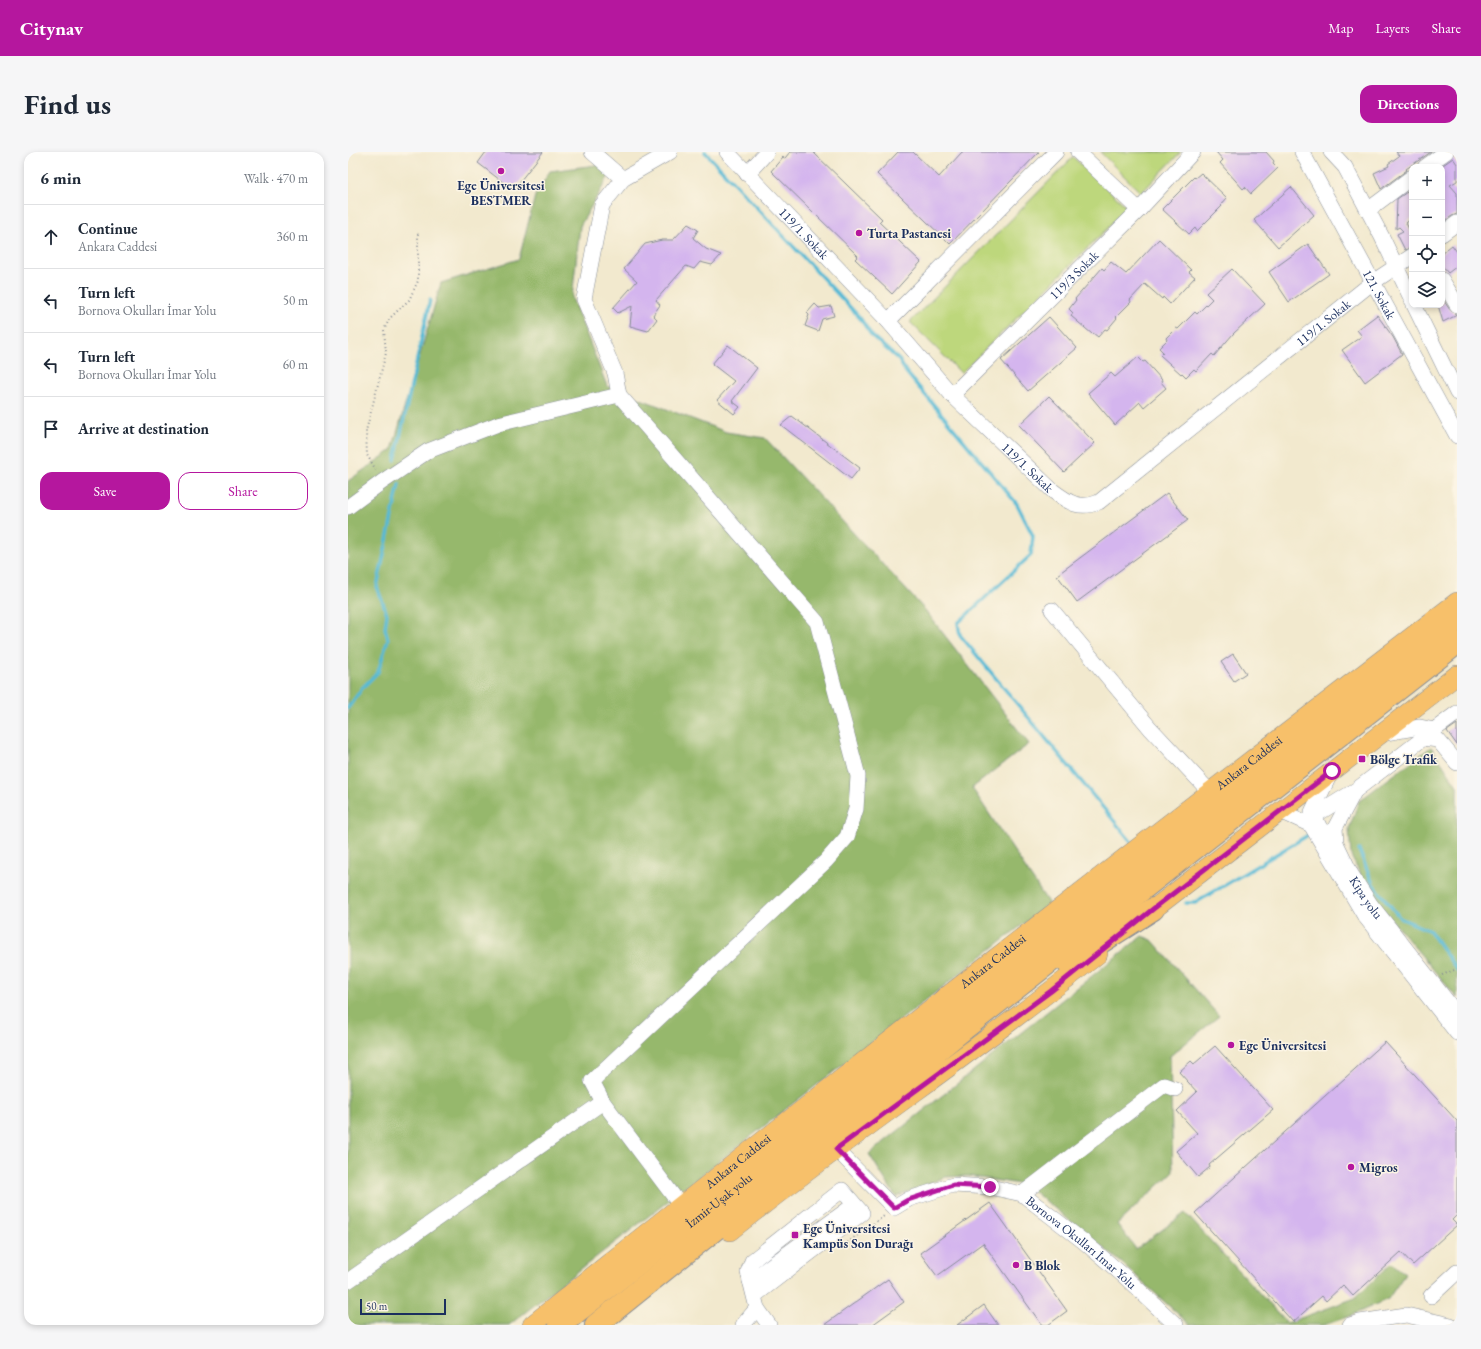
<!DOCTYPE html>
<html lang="en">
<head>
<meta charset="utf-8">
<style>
  :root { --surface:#fff; --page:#f6f6f7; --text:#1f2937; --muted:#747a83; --line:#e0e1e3; --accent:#b5179e }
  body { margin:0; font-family:"EB Garamond",serif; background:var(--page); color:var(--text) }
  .controls { position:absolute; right:12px; top:12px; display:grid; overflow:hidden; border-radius:8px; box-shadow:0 2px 6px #0003 }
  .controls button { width:36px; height:36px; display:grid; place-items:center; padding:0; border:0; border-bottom:1px solid var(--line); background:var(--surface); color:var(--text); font:20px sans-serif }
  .scale { position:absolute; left:12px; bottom:10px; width:86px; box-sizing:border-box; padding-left:4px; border:2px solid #1b2f5e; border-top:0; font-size:11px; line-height:14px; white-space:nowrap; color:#1b2f5e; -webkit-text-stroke:3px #fcf5e5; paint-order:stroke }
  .stop { position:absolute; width:12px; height:12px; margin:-9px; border:3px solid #b5179e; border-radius:50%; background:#fff }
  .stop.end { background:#b5179e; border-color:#fff; box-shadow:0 1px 4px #0008 }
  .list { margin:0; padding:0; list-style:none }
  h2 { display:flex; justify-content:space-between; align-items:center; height:52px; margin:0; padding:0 16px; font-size:17px }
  h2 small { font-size:13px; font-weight:400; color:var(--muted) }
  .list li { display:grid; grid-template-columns:26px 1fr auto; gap:12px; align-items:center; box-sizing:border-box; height:64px; padding:0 16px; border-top:1px solid var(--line) }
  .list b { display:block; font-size:15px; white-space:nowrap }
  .list p { margin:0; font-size:13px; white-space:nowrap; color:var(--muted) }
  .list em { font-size:13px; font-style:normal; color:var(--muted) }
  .actions { display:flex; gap:8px; padding:12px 16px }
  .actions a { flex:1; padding:9px 0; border:1px solid var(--accent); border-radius:12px; text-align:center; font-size:14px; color:var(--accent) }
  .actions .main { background:var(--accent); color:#fff }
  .icon { flex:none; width:22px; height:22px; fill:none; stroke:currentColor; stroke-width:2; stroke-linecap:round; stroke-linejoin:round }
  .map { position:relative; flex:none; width:1109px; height:1173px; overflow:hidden; border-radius:12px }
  header { display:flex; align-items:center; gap:24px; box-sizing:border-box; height:56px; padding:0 20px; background:var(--accent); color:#fff }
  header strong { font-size:19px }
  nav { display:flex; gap:22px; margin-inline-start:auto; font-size:14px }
  .intro { display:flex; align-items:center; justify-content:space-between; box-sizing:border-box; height:96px; padding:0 24px }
  h1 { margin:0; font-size:28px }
  .button { padding:10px 18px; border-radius:12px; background:var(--accent); color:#fff; font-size:14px; font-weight:700 }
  main { display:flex; gap:24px; padding:0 24px }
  aside { flex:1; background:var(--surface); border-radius:12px; box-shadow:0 2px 6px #0003 }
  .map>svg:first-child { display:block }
  .green { fill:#bdd77c; stroke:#6c836d }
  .forest { fill:#96b86c; stroke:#587465 }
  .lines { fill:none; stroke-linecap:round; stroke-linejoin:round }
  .stream { stroke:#57bad5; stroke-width:3.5 }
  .building { fill:#d4b5ee }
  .minor-casing { stroke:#868c96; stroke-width:16 }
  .major-casing { stroke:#868c96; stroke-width:20 }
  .highway-casing { stroke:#868c96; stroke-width:24 }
  .path { stroke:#868c96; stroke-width:2; stroke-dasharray:1 3; stroke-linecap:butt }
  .minor { stroke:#fff; stroke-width:15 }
  .major { stroke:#f7c06b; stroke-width:19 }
  .highway { stroke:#f7c06b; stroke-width:22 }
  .route { stroke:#b5179e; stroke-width:5 }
  .poi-dot { fill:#b5179e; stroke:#fcf5e5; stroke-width:1.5 }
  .labels { text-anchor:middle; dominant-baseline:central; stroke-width:3; stroke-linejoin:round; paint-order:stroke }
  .poi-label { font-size:13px; font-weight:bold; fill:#1b2f5e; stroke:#fcf5e5; text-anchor:start }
  .street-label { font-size:13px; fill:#1b2f5e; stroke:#fcf5e5 }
</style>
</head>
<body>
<header>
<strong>Citynav</strong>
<nav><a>Map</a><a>Layers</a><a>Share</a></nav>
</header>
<div class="intro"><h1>Find us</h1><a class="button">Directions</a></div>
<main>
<aside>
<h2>6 min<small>Walk · 470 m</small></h2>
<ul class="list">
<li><svg class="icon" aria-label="ahead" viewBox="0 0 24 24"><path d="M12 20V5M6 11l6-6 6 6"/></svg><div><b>Continue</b><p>Ankara Caddesi</p></div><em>360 m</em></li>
<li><svg class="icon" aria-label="left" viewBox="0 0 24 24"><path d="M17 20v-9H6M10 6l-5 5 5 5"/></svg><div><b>Turn left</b><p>Bornova Okulları İmar Yolu</p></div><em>50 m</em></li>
<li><svg class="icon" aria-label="left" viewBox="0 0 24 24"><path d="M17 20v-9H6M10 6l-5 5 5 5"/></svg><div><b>Turn left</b><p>Bornova Okulları İmar Yolu</p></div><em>60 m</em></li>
<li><svg class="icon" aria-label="arrive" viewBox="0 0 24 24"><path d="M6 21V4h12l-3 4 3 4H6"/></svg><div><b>Arrive at destination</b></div></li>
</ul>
<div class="actions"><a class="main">Save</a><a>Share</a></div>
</aside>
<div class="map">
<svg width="1109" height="1173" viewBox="0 0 1109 1173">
  <rect width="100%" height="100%" fill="#fcf5e5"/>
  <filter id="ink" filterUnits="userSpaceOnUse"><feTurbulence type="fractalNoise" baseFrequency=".025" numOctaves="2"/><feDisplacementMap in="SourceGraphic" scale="8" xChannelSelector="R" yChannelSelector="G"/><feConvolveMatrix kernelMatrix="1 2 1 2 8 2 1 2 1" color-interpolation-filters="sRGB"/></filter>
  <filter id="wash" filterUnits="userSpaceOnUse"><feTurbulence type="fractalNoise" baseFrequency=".012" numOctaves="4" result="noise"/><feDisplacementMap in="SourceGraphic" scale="16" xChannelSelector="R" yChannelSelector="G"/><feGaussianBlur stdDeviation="0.9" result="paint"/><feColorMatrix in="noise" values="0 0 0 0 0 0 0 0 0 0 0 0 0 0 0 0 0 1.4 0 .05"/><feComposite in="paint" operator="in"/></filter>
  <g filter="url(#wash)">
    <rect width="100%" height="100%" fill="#f2e9ce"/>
    <!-- green -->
    <path class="green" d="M752 0H833L793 41Z
      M725 5 780 56 613 221 562 170Z"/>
    <!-- forest -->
    <path class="forest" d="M256 12 262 22 232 74 224 146 259 234 378 280 417 286 577 458 681 592 624 636 701 752 161 1173H0V329L44 298 93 131 171 107 187 44 202 19Z
      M1083 595 1109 634V846L1023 743 1003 704 1001 677 1011 649Z
      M794 784 804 788 871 864 822 904 825 1020 769 1072 788 1097 837 1061 939 1171 1007 1146 1044 1111 1057 1122 1040 1147 1002 1164 976 1173H842L774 1111 678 1033 620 1024 597 1025 548 1045 521 1002Z"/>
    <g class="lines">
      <!-- stream -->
      <path class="stream" d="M357 0 512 166 524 184 551 208 558 220 669 352 685 384 683 403 610 471 612 483 786 693
        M47 308 82 148
        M0 556 15 535 30 520 40 487 37 476 39 462 29 435 51 332
        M1011 698 1025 732 1052 766 1082 779 1109 818
        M838 751H847L962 682"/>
    </g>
    <g id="blocks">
      <!-- building -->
      <path class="building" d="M138 0H195L165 38 130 11Z
        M442 0H465L534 67 531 70 573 110 544 142 507 107 510 104 423 19 435 5 437 6Z
        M550 0H565L591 25 614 0H691L602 92 529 22Z
        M868 0H918L926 9 925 11 930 16 903 42 897 35 895 37 872 11 875 8Z
        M1048 0H1083L1058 17 1059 18 1033 37 1026 21 1041 14 1040 12 1051 4Z
        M1105 6 1109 12V29L1102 33 1109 41V62L1104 64 1094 71V15H1092Z
        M853 21 879 46 873 53 874 54 849 79 847 76 841 82 814 57 846 25 847 26Z
        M943 35 966 63 930 95 906 68Z
        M1059 40 1064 47V66L1058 71 1064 83V95L1057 98 1049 82 1055 79 1051 75 1048 77 1049 47Z
        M340 72 350 78 345 86 358 97 373 103 364 113 352 110 346 117 338 114 308 148 312 153 305 163 309 167 300 179 282 174 284 154 270 161 265 156 289 129 276 117 297 92 314 88H325Z
        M811 87 843 118 841 120 847 125 822 152 815 145 814 147 797 132 782 148 783 150 768 165 769 166 759 178 757 177 750 185 745 181 744 182 723 164 725 161 721 157 728 148 727 147 754 116 756 118 763 110 778 122Z
        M960 92 981 122 941 150 921 120Z
        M1104 93 1109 100V114L1100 121 1094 114V101Z
        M884 117 917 152 885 182 866 204 864 202 848 219 846 217 838 225 834 221 833 222 812 203 815 200 811 196 819 188 818 186 828 176 830 177 847 160 849 162 864 147 858 141Z
        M1096 149 1102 158 1109 163 1095 170 1090 153H1094V151Z
        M467 152 471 156 483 154 486 164 474 167 470 179 457 174 461 163 459 161Z
        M1029 163 1045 185 1054 202 1017 230 994 198 1014 184 1009 178Z
        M701 165 729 196 680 239 653 208Z
        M380 193 409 216 384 249 392 255 386 262 369 248 386 229 364 212Z
        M790 205 795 210 797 209 814 228 813 230 818 236 796 255 792 250 767 273 740 241 763 221 767 225Z
        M701 244 747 291 716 320 671 273Z
        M444 264 512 316 503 327 433 273Z
        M819 341 840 368 729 450 709 423Z
        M885 502 898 521 886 529 873 510Z
        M1109 572V593L1099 579Z
        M1037 890 1109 969V1063L1104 1068 1109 1073 1065 1113 1053 1100 1005 1144 995 1133 978 1149 974 1144 945 1170 847 1061Z
        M867 894 925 958 861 1013 862 1015 850 1025 828 999 849 981 829 959 849 940 831 920 843 909 846 912Z
        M642 1051 719 1159 700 1173H694L635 1091 589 1124 572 1101Z
        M540 1127 556 1150 524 1173H476Z
        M636 1153 650 1173H609Z"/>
    </g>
  </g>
  <g filter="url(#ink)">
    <use href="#blocks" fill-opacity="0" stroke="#868c96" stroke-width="1"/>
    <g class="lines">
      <!-- minor casing -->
      <g class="minor-casing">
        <g id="minor">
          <path d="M244 0 275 27"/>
          <path d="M322 0 275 27 254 53 236 147 267 221 271 243 469 470 510 624 508 657 499 685 478 709 244 929 255 950 333 1054"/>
          <path id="s1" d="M379 0 540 169 604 243 705 339C721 351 732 358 751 350L1025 130 1064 104"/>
          <path d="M730 0 791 58"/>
          <path id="s2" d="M954 0 1109 284"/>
          <path d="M983 0 997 15 1034 85 1064 148"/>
          <path d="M1077 15 1098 0"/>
          <path d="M399 22 419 0"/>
          <path d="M1020 58 1064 25"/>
          <path d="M1094 82 1109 71"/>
          <path d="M1094 128 1109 153"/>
          <path d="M1066 153 1109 241"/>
          <path d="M540 169 708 0"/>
          <path id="s3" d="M604 243 791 58 845 0"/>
          <path d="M0 355 34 330 80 299 150 272 271 243"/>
          <path d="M704 458 802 576 862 640"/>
          <path d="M1032 582 1072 575 1086 578 1109 561"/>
          <path d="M1075 586 1090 588 1109 611"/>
          <path id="s4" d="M982 622 964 660 973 678 980 681 988 691 1003 722 1023 753 1109 862"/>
          <path d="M931 660 939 662 963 673 1016 763 1109 881"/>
          <path d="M963 670V667L966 664 1008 638 1086 578"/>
          <path d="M988 691 987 676 1006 640"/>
          <path id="s5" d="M488 997 546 1056 561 1047 605 1033 642 1035 674 1042 735 1089 776 1124 828 1173"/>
          <path d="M674 1042 816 933 827 937"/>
          <path d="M0 1129 255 950"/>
          <path d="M402 1129 506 1053"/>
          <path d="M406 1144 514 1061 494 1038 404 1109 400 1120 409 1156 421 1173"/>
          <path d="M1083 1144 1109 1120"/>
          <path d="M395 1173 409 1156"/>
          <path d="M1002 1173 1012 1170 1058 1163 1103 1173"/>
        </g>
      </g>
      <!-- major casing -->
      <g class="major-casing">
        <g id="major">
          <path d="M794 766 1109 523"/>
          <path d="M382 1079C502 983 630 898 750 802"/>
          <path id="s6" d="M184 1173C489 927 799 688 1109 450"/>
        </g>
      </g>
      <!-- highway casing -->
      <g class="highway-casing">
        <g id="highway">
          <path d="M720 811 805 757"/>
          <path d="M570 877 598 846"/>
          <path id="s7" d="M212 1173 727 767 1109 468"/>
          <path d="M248 1173 617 876 1109 491"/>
        </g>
      </g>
      <!-- path -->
      <path class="path" d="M28 318 19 303 18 279 38 201 36 178 42 166 61 148 70 129V80
        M1094 823 1109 817
        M496 1093 536 1064"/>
      <!-- minor -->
      <use href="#minor" class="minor"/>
      <!-- major -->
      <use href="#major" class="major"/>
      <!-- highway -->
      <use href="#highway" class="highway"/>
    </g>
  </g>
  <g class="lines" filter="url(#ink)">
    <!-- route -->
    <path class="route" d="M642 1035 605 1033 560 1048 546 1056 488 997 703 839 805 757 984 619"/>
  </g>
  <!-- markers -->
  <g class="poi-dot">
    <circle cx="153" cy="19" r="4"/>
    <circle cx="511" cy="81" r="4"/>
    <rect x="1010" y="603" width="8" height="8" rx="2"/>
    <circle cx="883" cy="893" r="4"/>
    <circle cx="1003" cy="1015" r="4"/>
    <rect x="443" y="1079" width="8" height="8" rx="2"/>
    <circle cx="668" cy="1113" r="4"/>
  </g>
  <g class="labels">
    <!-- poi labels -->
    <g class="poi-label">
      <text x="153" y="33" text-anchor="middle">Ege Üniversitesi<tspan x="153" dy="15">BESTMER</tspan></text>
      <text x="519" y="81">Turta Pastanesi</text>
      <text x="1022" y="607">Bölge Trafik</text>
      <text x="891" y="893">Ege Üniversitesi</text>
      <text x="1011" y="1015">Migros</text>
      <text x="455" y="1076">Ege Üniversitesi<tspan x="455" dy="15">Kampüs Son Durağı</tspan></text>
      <text x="676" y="1113">B Blok</text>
    </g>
    <!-- street labels -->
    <g class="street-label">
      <text stroke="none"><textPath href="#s1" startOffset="112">119/1. Sokak</textPath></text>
      <text stroke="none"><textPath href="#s3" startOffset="171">119/3 Sokak</textPath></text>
      <text stroke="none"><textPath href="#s2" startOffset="162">121. Sokak</textPath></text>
      <text stroke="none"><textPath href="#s1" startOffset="808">119/1. Sokak</textPath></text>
      <text stroke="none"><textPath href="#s1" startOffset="436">119/1. Sokak</textPath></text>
      <text stroke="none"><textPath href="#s6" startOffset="911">Ankara Caddesi</textPath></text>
      <text stroke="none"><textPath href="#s4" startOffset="145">Kipa yolu</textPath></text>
      <text stroke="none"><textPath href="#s6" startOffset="587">Ankara Caddesi</textPath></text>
      <text stroke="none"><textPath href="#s6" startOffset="263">Ankara Caddesi</textPath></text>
      <text stroke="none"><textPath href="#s7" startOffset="202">İzmir-Uşak yolu</textPath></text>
      <text stroke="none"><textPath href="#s5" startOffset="293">Bornova Okulları İmar Yolu</textPath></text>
    </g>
  </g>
</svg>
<div class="controls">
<button>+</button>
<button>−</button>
<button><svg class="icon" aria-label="locate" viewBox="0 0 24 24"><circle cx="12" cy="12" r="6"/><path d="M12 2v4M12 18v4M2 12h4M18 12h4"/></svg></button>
<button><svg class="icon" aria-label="layers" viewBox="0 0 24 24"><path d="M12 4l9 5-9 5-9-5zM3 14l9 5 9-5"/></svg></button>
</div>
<div class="scale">50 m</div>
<div class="stop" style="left:984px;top:619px"></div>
<div class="stop end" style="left:642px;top:1035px"></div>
</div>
</main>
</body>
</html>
